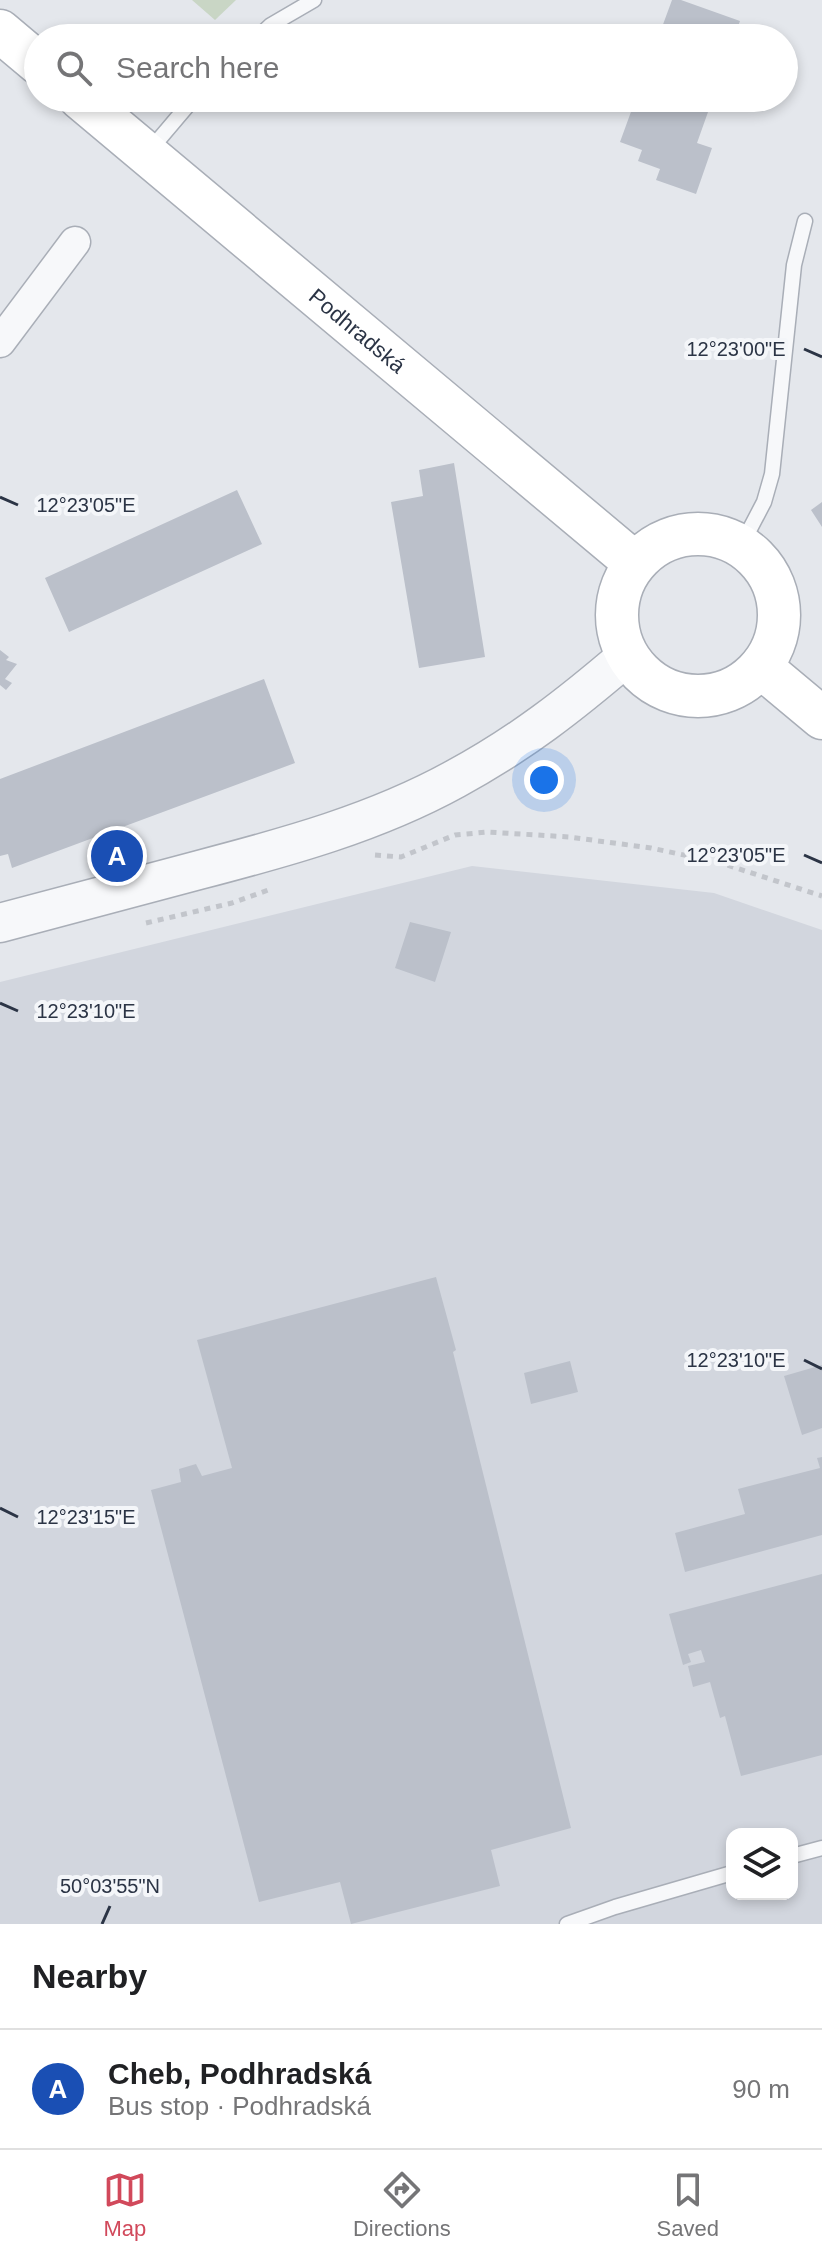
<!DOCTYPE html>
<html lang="en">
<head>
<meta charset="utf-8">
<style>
  :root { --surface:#fff; --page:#f6f6f6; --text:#202124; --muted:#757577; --line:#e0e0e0; --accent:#d1495b }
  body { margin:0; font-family:Helvetica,sans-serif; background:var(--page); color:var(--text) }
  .controls { position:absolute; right:24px; bottom:24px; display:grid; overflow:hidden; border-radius:16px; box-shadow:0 4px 12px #0003 }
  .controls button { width:72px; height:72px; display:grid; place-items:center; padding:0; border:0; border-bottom:2px solid var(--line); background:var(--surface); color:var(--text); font:40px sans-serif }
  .you { position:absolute; left:544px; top:780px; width:28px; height:28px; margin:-20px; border:6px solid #fff; border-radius:50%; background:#1a73e8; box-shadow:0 0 0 12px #1a73e833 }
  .badge { display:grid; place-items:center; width:52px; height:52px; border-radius:50%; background:var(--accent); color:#fff; font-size:26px; font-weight:700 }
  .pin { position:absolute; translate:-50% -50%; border:4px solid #fff; box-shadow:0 2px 8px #0006 }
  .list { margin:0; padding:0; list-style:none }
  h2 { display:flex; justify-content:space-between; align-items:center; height:104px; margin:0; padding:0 32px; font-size:34px }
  h2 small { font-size:26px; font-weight:400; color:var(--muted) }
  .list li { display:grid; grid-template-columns:52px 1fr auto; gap:24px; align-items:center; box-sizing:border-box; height:120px; padding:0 32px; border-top:2px solid var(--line) }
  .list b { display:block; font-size:30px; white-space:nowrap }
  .list p { margin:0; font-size:26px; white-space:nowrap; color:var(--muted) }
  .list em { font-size:26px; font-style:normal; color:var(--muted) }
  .icon { flex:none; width:44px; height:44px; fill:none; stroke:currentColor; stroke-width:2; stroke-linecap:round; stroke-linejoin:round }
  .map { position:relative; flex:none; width:822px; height:1924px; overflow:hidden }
  .search { position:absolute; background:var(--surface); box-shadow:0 4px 12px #0003; left:24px; right:24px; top:24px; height:88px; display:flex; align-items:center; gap:20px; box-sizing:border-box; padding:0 28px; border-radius:44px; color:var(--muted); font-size:30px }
  .sheet { height:224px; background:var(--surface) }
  nav { display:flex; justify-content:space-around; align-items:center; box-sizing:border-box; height:112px; border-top:2px solid var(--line); background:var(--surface); font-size:22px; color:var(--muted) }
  nav a { display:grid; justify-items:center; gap:4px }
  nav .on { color:var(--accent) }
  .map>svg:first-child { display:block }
  .built { fill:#d2d6de; fill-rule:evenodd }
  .green { fill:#c9d6c5 }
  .building { fill:#bbc0ca }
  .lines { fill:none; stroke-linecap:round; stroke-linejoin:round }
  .service-casing { stroke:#a9aeb7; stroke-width:17 }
  .minor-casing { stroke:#a9aeb7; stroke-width:33 }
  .tertiary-casing { stroke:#a9aeb7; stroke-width:41 }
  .secondary-casing { stroke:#a9aeb7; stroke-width:45 }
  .path { stroke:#c2c5cb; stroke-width:5; stroke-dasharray:6 6; stroke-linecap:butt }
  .service { stroke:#f7f8fa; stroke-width:14 }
  .minor { stroke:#f7f8fa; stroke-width:30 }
  .tertiary { stroke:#f7f8fa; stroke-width:38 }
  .secondary { stroke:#fff; stroke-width:42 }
  .ticks { fill:none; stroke:#2b3445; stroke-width:3 }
  .labels { text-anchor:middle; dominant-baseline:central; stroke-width:8; stroke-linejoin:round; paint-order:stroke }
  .street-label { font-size:22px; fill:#2b3445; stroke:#f4f6f9 }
  .ticks-label { font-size:20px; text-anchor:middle; fill:#2b3445; stroke:#f4f6f9; stroke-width:8; stroke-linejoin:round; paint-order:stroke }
</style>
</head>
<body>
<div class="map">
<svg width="822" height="1924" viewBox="0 0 822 1924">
  <rect width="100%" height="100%" fill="#e4e7ec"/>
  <!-- built -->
  <path class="built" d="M472 866 714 893 822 930V1924H0V982ZM732 1834H792V1894H732Z"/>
  <!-- green -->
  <path class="green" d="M192 0H236L215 20Z"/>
  <!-- building -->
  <path class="building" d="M672 0H681L740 21 734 38H658Z
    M636 98H713L697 143 712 148 696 194 656 180 660 169 638 161 642 150 620 142Z
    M454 463 485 657 419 668 391 502 423 496 419 470Z
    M237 490 262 544 69 632 45 578Z
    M822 502V527L811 510Z
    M0 650 9 657 6 660 17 664 5 679 12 683 6 690 0 685Z
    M264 679 295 763 12 868 8 854 0 856V779Z
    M410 922 451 932 435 982 395 968Z
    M436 1277 456 1350 453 1352 571 1828 491 1850 500 1886 351 1924 340 1882 259 1902 151 1490 181 1482 179 1469 196 1464 202 1476 232 1468 197 1340Z
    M570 1361 578 1392 531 1404 524 1373Z
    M822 1365V1428L802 1435 784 1376Z
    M822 1457V1535L685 1572 675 1533 745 1514 738 1489 820 1468 817 1458Z
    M822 1574V1755L741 1776 725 1716 720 1718 710 1682 693 1687 688 1666 705 1662 701 1650 688 1654 691 1662 683 1665 669 1614Z"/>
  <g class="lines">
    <!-- service casing -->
    <g class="service-casing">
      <path id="service" d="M257 38 271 25 314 0
        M150 150 194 98
        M741 546 764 502 772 474 794 265 805 221
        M792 1856 822 1848
        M567 1924 615 1907 732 1873"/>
    </g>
    <!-- minor casing -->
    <g class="minor-casing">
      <path id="minor" d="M0 342 75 242"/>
    </g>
    <!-- tertiary casing -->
    <g class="tertiary-casing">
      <path id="tertiary" d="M0 923C66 905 133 888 199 870 287 847 375 823 455 779 520 744 571 704 627 656"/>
    </g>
    <!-- secondary casing -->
    <g class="secondary-casing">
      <g id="secondary">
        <path d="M0 31 38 63"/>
        <path id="s1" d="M80 98 635 563"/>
        <circle cx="698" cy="615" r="81"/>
        <path d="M761 667 822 718"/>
      </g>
    </g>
    <!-- path -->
    <path class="path" d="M375 855 401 857 455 835 488 832 569 837 651 848 721 863 822 896
      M146 923 232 903 271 889"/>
    <!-- service -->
    <use href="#service" class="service"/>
    <!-- minor -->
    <use href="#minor" class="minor"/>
    <!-- tertiary -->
    <use href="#tertiary" class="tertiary"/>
    <!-- secondary -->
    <use href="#secondary" class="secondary"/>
  </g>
  <!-- ticks -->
  <path class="ticks" d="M804 349 822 357M0 497 18 505M804 855 822 863M0 1003 18 1011M804 1360 822 1369M0 1508 18 1517M102 1924 110 1906"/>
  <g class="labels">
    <!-- street labels -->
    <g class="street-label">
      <text stroke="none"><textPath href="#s1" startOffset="362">Podhradská</textPath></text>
    </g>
  </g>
  <g class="ticks-label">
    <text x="736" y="356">12°23'00"E</text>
    <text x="86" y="512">12°23'05"E</text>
    <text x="736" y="862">12°23'05"E</text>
    <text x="86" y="1018">12°23'10"E</text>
    <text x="736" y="1367">12°23'10"E</text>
    <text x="86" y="1524">12°23'15"E</text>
    <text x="110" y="1893">50°03'55"N</text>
  </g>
</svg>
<div class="controls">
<button><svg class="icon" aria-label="layers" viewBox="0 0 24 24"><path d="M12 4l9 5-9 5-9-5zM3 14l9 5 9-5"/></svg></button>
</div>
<div class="you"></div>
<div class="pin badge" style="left:117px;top:856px;background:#1a4fb4">A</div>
<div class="search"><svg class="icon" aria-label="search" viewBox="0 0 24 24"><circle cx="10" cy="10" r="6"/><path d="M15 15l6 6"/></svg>Search here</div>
</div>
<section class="sheet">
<h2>Nearby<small></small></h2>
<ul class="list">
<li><span class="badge" style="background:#1a4fb4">A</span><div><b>Cheb, Podhradská</b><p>Bus stop · Podhradská</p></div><em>90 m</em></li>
</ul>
</section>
<nav>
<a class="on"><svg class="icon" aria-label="map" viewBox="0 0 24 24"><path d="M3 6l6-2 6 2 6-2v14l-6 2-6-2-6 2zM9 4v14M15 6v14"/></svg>Map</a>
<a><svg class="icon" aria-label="directions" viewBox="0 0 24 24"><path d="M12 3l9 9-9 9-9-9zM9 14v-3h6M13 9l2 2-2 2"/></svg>Directions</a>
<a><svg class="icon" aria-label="saved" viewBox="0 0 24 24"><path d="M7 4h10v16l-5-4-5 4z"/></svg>Saved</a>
</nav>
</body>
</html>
